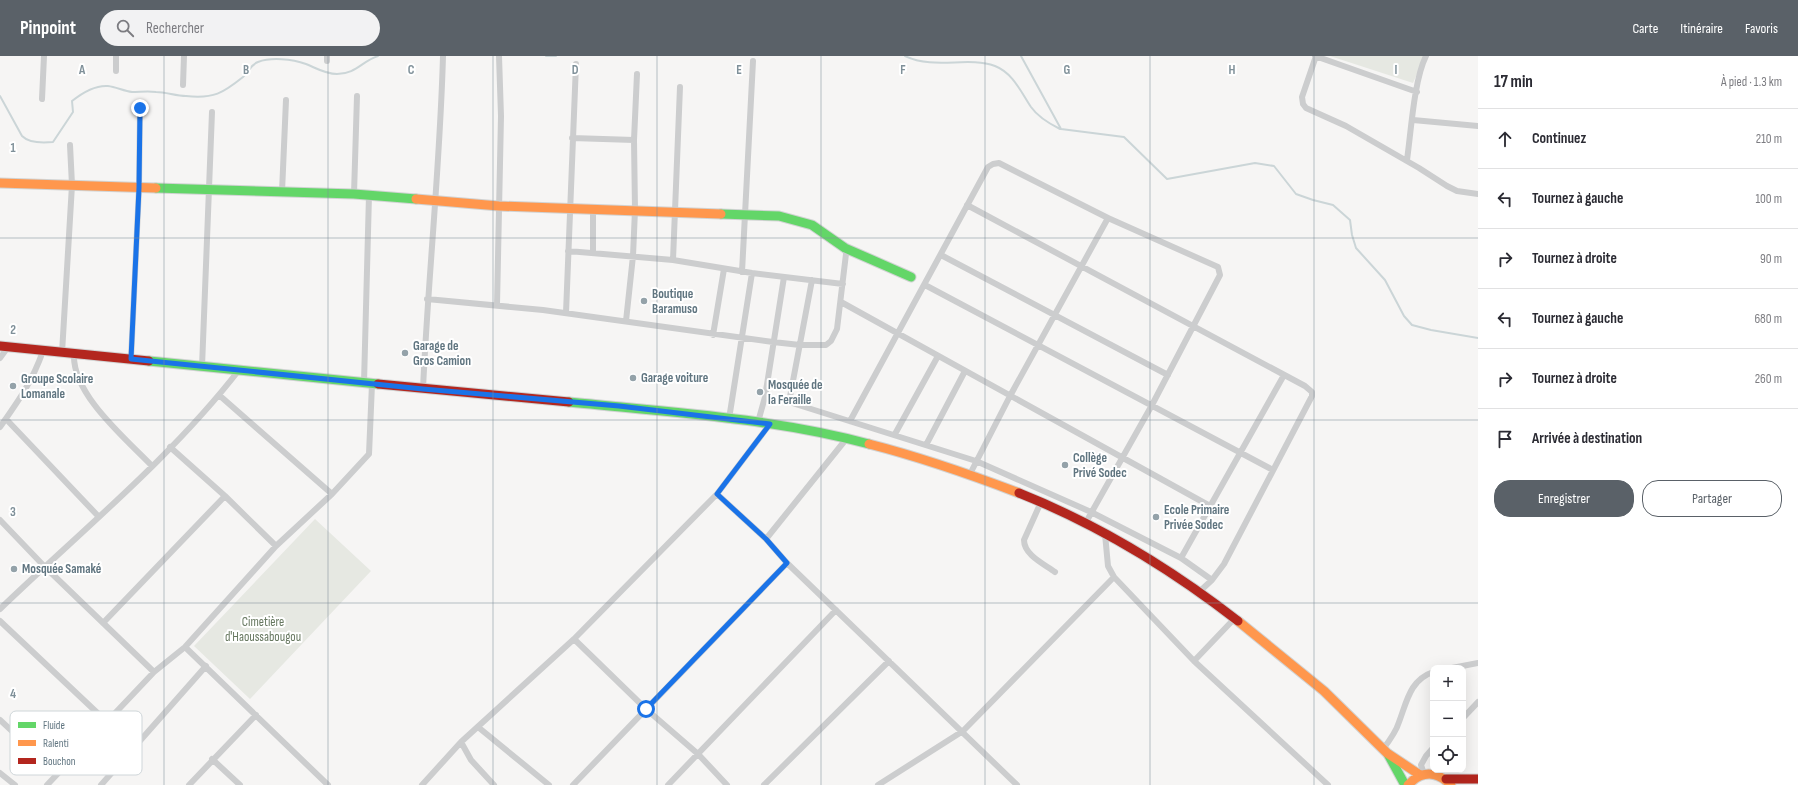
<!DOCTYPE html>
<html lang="fr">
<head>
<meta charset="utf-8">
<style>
  :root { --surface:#fff; --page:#f2f2f3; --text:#2b2b33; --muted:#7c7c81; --line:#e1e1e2; --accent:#5a6168 }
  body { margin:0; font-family:"Sofia Sans Condensed",sans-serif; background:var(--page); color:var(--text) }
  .controls { position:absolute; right:12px; bottom:12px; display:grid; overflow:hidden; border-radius:8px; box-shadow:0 4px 16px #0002 }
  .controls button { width:36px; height:36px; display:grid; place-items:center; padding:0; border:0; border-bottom:1px solid var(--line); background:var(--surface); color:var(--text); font:20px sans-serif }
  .stop { position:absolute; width:12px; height:12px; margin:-9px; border:3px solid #1a73e8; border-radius:50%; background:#fff }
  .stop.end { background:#1a73e8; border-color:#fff; box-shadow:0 1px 4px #0008 }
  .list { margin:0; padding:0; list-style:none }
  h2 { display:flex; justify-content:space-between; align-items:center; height:52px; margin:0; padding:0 16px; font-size:17px }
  h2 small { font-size:13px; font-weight:400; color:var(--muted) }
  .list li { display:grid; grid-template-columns:26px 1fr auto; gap:12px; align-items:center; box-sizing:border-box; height:60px; padding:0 16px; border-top:1px solid var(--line) }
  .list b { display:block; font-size:15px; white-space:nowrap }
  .list em { font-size:13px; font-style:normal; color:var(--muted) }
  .actions { display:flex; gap:8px; padding:12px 16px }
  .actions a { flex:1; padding:9px 0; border:1px solid var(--accent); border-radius:16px; text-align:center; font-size:14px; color:var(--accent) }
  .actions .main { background:var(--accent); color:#fff }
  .icon { flex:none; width:22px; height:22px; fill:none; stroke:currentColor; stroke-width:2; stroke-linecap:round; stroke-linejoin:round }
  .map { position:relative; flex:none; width:1478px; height:729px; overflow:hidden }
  header { display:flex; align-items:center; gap:24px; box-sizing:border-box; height:56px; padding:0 20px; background:var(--accent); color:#fff }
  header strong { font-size:19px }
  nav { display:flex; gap:22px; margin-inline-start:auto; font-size:14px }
  .search { width:280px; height:36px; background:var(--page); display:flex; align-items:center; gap:10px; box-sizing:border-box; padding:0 14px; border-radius:22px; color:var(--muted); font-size:15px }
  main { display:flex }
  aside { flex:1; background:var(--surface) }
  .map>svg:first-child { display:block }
  .green { fill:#e6e8e2 }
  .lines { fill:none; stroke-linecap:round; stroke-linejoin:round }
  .stream { stroke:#cbd5d7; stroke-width:2 }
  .fast-casing { stroke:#d1d3d3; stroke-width:11 }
  .slow-casing { stroke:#d1d3d3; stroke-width:11 }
  .jam-casing { stroke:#d1d3d3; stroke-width:11 }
  .street { stroke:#cccdce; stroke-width:6 }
  .fast { stroke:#63d668; stroke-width:9 }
  .slow { stroke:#ff974d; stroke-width:9 }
  .jam { stroke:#b3261e; stroke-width:9 }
  .route { stroke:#1a73e8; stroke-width:5 }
  .grid { fill:none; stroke:#7f9099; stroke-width:1; stroke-opacity:0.55 }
  .poi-dot { fill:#94a2a9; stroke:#fff; stroke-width:1.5 }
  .labels { text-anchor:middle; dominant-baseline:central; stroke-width:4; stroke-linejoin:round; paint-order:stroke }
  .poi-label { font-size:13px; font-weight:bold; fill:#607580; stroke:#fff; text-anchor:start }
  .park-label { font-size:13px; fill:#66775f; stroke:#fff }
  .key { fill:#fff; stroke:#cfd6d9; stroke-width:1 }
  .key-label { font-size:11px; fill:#607580 }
  .grid-label { font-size:13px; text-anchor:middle; font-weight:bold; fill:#7f9099; stroke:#fff; stroke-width:4; stroke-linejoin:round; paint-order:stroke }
</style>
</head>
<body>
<header>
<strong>Pinpoint</strong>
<div class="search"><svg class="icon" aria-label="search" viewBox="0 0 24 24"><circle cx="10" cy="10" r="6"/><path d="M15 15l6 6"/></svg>Rechercher</div>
<nav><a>Carte</a><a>Itinéraire</a><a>Favoris</a></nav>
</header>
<main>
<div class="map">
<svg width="1478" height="729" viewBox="0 0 1478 729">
  <rect width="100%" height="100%" fill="#f6f5f4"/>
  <!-- green -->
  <path class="green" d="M1330 0H1425L1413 27Z
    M315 463 371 515 250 643 194 590Z"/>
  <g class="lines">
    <!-- stream -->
    <path class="stream" d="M546 0H556
      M905 0C935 14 967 0 995 10 1013 17 1021 36 1031 51 1038 61 1050 68 1060 73
      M1021 0 1061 73 1124 81 1167 123 1255 107 1274 110 1296 138 1313 144 1333 149 1350 164 1352 179 1356 192 1385 224 1404 260 1412 269 1431 274 1478 282
      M0 40 22 80C29 87 43 87 53 86L73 56 72 45C82 37 95 29 108 30 116 31 124 35 132 36 140 36 148 35 156 36 166 36 176 40 186 40 214 43 223 37 243 21 249 16 250 9 258 6 271 1 292 3 306 8 316 12 325 18 337 18 356 18 362 5 378 0"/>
    <!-- fast casing -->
    <g class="fast-casing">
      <path id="fast" d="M156 132 354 138 416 143
        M721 158 779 160 812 169 845 192 911 221
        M149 305 378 328
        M569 346C669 356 772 362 869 388
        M1388 698 1405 729"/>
    </g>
    <!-- slow casing -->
    <g class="slow-casing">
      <path id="slow" d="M0 127 156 132
        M416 143 499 150 721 158
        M869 388C920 401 969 418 1019 437
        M1238 565 1324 635 1387 697 1420 719
        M1408 729C1422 714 1437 715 1451 729"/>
    </g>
    <!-- jam casing -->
    <g class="jam-casing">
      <path id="jam" d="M0 290 149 305
        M378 328 569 346
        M1019 437C1097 468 1171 513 1238 565
        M1446 723H1478"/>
    </g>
    <!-- street -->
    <path class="street" d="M1315 0 1417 36
      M1316 0 1302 41 1303 48 1306 52 1346 70 1419 112 1447 130 1457 135 1478 138
      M327 5V0
      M116 15V0
      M183 29 184 0
      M42 43 44 0
      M1413 64 1478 70
      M572 82 634 84
      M1407 104C1411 76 1414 24 1426 0
      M282 136 286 44
      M354 138 357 40
      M967 149 1305 330 1312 336V340L1224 508 1212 524 1199 536
      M568 195 673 204 752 217 843 228
      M593 196V153
      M941 199 1168 319
      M673 204 680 31
      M742 216 753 5
      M925 229 1273 414
      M427 243 543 254 773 286 800 289H826L831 285 837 273 846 198 845 192
      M841 246 1210 450
      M497 249 501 60 499 0
      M566 257 576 8
      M626 265 633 200 635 154 634 84 637 18
      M713 279 724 213
      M62 297 72 129 70 89
      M74 298C72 338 125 382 152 410
      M0 302 8 291
      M131 303 139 132 140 53
      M202 311 212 56
      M364 327 369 139
      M423 333C428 222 440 111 443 0
      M219 339 332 438
      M765 341 789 346 976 405 1091 456 1181 502 1212 524
      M789 346 812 224
      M6 363 99 461
      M729 363 752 217
      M850 365 988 111 993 108 999 107 1108 162 1218 211 1220 219 1152 349 1085 468
      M758 366 765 341 784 221
      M0 371C19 344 32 326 43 295
      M895 378 938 300
      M926 389 965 315
      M170 391 225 440 276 490
      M970 418 1010 340 1108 162
      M717 438 766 483 787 507 1017 729
      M1041 446 1024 484C1024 499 1044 508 1055 516
      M0 464 44 510 154 616
      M1105 478 1108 510 1114 521 1194 605 1328 729
      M766 483 847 382
      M1181 502 1284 319
      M0 553C81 475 170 403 239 314
      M0 565 107 666
      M103 567 225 440
      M574 583 646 653 698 698 727 729
      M185 591 328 729
      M1194 605 1235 562
      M1452 612 1478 607
      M1463 662 1478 646
      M0 664 57 717
      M478 671 549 729
      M461 686 471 704 494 729
      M1383 693C1390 684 1396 676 1399 666 1407 645 1410 624 1433 616
      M212 703 240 729
      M0 717 15 729
      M1424 718 1421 709 1426 700 1433 692
      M47 729 154 616 185 591 276 490 332 438 369 398 372 328
      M101 729 206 610
      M189 729 256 659
      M422 729 461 686 574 583 717 438 770 368
      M573 729 787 507
      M668 729 836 554
      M764 729 889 605
      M878 729 963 675 1114 521"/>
    <!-- fast -->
    <use href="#fast" class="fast"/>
    <!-- slow -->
    <use href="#slow" class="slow"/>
    <!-- jam -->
    <use href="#jam" class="jam"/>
  </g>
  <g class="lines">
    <!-- route -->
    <path class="route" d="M140 52 139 132 131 303 423 333 619 350 770 368 717 438 766 483 787 507 646 653"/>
  </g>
  <!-- grid -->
  <path class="grid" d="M164 0V729M328 0V729M493 0V729M657 0V729M821 0V729M985 0V729M1150 0V729M1314 0V729M0 182H1478M0 364H1478M0 547H1478"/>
  <!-- markers -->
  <g class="poi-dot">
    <circle cx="644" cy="245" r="4"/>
    <circle cx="405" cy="297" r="4"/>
    <circle cx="633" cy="322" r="4"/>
    <circle cx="13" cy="330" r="4"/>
    <circle cx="760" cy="336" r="4"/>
    <circle cx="1065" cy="409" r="4"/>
    <circle cx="1156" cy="461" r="4"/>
    <circle cx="14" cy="513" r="4"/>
  </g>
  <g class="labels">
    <!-- poi labels -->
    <g class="poi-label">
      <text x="652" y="238">Boutique<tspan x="652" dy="15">Baramuso</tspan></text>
      <text x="413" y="290">Garage de<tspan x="413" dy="15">Gros Camion</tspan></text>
      <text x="641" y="322">Garage voiture</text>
      <text x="21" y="323">Groupe Scolaire<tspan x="21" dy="15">Lomanale</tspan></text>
      <text x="768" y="329">Mosquée de<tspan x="768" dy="15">la Feraille</tspan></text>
      <text x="1073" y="402">Collège<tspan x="1073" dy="15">Privé Sodec</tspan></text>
      <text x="1164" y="454">Ecole Primaire<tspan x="1164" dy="15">Privée Sodec</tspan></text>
      <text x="22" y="513">Mosquée Samaké</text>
    </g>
    <!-- park labels -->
    <g class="park-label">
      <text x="263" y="566">Cimetière<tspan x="263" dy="15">d'Haoussabougou</tspan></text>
    </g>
  </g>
  <!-- legend -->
  <rect x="10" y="655" width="132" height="64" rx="6" class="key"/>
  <rect x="18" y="666" width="18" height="6" fill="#63d668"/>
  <rect x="18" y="684" width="18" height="6" fill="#ff974d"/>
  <rect x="18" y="702" width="18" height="6" fill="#b3261e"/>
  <g class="key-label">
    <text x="43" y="673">Fluide</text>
    <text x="43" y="691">Ralenti</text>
    <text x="43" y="709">Bouchon</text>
  </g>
  <g class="grid-label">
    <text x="82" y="18">A</text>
    <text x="246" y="18">B</text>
    <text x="411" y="18">C</text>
    <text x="575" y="18">D</text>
    <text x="739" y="18">E</text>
    <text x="903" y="18">F</text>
    <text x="1067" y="18">G</text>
    <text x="1232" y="18">H</text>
    <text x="1396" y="18">I</text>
    <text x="13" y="96">1</text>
    <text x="13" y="278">2</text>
    <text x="13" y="460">3</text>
    <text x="13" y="642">4</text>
  </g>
</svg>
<div class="controls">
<button>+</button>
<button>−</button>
<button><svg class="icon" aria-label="locate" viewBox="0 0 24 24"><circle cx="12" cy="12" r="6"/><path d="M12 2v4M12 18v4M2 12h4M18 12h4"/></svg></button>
</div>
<div class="stop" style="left:646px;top:653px"></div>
<div class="stop end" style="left:140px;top:52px"></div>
</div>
<aside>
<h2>17 min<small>À pied · 1.3 km</small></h2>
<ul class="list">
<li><svg class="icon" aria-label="ahead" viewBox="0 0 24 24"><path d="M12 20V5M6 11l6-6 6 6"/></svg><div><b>Continuez</b></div><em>210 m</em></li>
<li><svg class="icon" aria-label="left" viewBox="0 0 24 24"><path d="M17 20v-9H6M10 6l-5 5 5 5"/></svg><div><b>Tournez à gauche</b></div><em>100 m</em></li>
<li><svg class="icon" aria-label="right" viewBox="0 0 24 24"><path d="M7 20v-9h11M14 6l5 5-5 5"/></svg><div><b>Tournez à droite</b></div><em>90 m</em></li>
<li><svg class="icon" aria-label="left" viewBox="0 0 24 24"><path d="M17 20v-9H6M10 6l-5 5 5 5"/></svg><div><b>Tournez à gauche</b></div><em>680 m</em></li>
<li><svg class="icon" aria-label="right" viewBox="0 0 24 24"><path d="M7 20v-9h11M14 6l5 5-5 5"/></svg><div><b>Tournez à droite</b></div><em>260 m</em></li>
<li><svg class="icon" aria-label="arrive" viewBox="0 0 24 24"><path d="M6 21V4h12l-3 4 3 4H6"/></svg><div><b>Arrivée à destination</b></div></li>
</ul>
<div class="actions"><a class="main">Enregistrer</a><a>Partager</a></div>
</aside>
</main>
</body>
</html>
